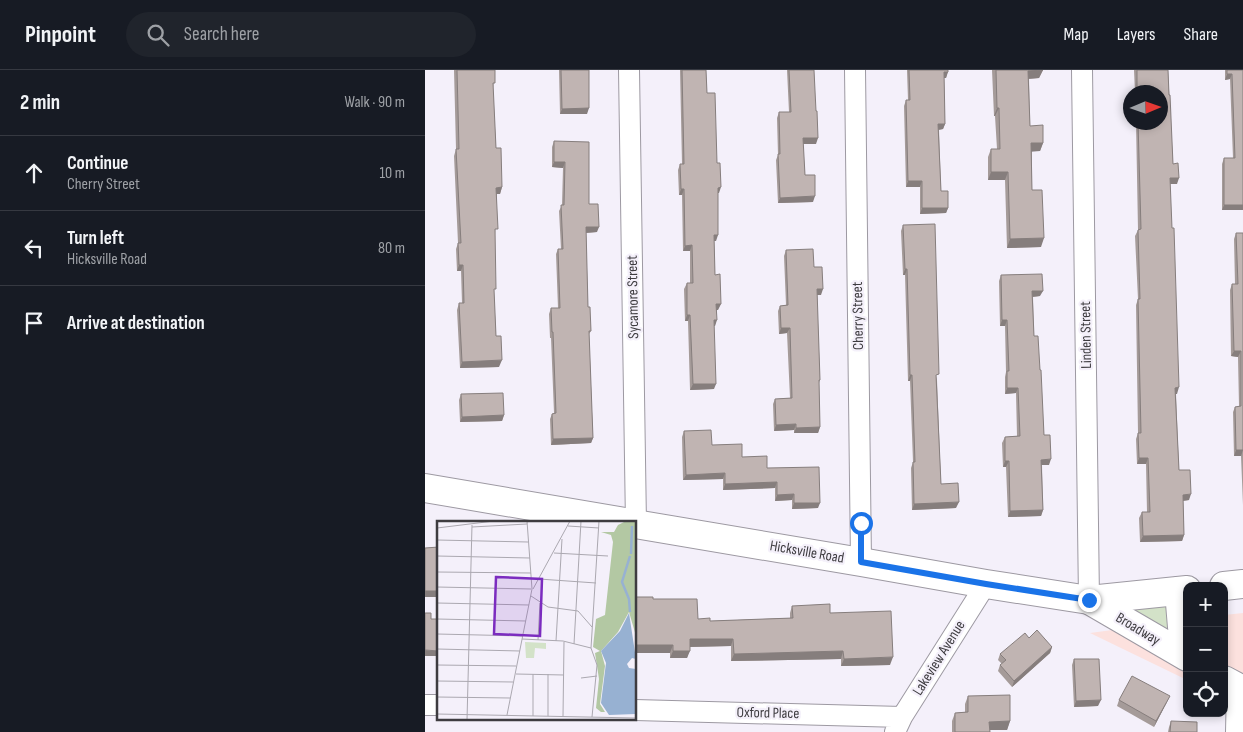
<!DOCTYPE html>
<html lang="en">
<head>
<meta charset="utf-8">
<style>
  :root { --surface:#171b24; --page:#20242c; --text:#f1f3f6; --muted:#9ea1a6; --line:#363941 }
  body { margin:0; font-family:"Sofia Sans Condensed",sans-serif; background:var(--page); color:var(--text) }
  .controls { position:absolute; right:15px; bottom:15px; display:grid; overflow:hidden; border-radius:10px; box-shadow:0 2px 8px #0003 }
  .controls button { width:45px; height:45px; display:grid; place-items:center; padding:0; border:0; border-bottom:1px solid var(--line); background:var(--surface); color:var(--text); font:25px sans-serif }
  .compass { position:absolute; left:698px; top:15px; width:45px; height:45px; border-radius:50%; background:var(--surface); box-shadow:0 2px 8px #0003; rotate:88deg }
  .stop { position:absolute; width:15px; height:15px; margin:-11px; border:4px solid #1a73e8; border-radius:50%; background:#fff }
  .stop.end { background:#1a73e8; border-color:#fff; box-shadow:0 1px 5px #0008 }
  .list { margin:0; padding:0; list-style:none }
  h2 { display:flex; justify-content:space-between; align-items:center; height:65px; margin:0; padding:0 20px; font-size:21px }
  h2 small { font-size:16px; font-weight:400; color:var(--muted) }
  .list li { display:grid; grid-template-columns:32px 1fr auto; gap:15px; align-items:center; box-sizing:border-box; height:75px; padding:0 20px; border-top:1px solid var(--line) }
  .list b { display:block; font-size:19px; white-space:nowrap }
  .list p { margin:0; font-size:16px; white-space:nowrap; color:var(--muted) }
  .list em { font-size:16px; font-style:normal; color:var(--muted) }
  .icon { flex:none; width:28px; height:28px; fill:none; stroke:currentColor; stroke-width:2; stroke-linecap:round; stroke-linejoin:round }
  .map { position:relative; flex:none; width:818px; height:662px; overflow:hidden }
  header { display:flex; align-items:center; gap:30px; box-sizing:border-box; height:70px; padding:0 25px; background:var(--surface); border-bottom:1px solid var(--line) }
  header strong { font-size:24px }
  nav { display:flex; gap:28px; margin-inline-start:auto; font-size:18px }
  .search { width:350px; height:45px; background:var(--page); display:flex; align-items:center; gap:12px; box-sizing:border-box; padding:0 18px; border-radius:28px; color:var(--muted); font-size:19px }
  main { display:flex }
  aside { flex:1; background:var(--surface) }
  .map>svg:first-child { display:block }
  .commercial { fill:#fce1de }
  .green { fill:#d3e2c8 }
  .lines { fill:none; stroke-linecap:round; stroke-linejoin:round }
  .street-casing { stroke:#9d99a2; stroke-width:22 }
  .secondary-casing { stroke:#9d99a2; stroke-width:30 }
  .primary-casing { stroke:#9d99a2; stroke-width:30 }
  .street { stroke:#fff; stroke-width:20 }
  .secondary { stroke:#fff; stroke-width:28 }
  .primary { stroke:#fff; stroke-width:28 }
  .wall { fill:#a59b99 }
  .shaded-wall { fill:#867e7d }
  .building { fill:#c0b4b2; stroke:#867e7d }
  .route { stroke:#1a73e8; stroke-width:6 }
  .labels { text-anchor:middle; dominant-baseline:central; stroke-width:4.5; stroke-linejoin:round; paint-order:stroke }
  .street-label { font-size:15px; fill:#3e3c40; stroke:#f4f0fa }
  .inset-river { fill:none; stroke:#97b1d2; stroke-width:2.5 }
  .inset-road { fill:none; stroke:#aba8b0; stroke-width:1 }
  .view { fill:#7b2cbf; fill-opacity:0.15; stroke:#7b2cbf; stroke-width:2.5 }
  .inset-edge { fill:none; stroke:#3e3c40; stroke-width:2.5 }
</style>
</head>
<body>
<header>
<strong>Pinpoint</strong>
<div class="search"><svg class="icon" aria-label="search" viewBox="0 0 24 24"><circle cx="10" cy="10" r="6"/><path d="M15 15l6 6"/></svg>Search here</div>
<nav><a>Map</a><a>Layers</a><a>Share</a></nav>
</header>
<main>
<aside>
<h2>2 min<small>Walk · 90 m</small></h2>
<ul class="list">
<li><svg class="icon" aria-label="ahead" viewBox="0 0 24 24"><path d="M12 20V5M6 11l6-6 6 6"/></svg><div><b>Continue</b><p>Cherry Street</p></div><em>10 m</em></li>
<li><svg class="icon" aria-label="left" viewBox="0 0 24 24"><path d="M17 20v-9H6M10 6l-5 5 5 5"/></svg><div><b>Turn left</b><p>Hicksville Road</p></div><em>80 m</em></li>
<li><svg class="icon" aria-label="arrive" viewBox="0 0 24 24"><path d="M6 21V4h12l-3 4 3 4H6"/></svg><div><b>Arrive at destination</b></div></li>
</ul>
</aside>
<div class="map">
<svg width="818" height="662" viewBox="0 0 818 662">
  <rect width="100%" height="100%" fill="#f4f0fa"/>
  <!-- commercial -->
  <path class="commercial" d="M818 543V638L799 629V545Z
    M762 550V610L665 563Z"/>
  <!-- green -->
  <path class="green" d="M750 526 762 580 673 532Z"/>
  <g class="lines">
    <!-- street casing -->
    <g class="street-casing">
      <path id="street" d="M204 0 211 454
        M430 0 436 492
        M657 0 664 530
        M0 635H14
        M210 640 477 647
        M470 662 477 647 561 514
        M811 662 812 617"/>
    </g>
    <!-- secondary casing -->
    <g class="secondary-casing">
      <path id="secondary" d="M754 521 757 557 762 572
        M664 530 762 587
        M799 610 818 620"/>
    </g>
    <!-- primary casing -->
    <g class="primary-casing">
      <path id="primary" d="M0 418 200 452
        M210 454 436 492 561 514 664 530 762 520
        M799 516 818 514"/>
    </g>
    <!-- street -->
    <use href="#street" class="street"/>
    <!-- secondary -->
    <use href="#secondary" class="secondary"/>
    <!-- primary -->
    <use href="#primary" class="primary"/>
  </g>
  <!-- wall -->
  <path class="wall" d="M29 0H70L68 18 71 78 77 117 75 124H72L70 165 69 223 71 266 74 297 35 298 32 240 34 233H37L36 201H32L31 179 33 173 29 86 31 79Z
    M134 0H164L162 44H135Z
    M255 0H281L282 23 292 93 294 123H293L291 171H289L290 205 293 240H292L290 256H289V319L265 320 263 251H260L259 219 262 213H265V181H258L257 125H254L253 100 255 94H257Z
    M362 0H389L391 74H378L380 105 388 132 353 133 351 90 353 85 352 48 354 42H364Z
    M482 0H523L521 8H519L520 54 518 59 514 60 516 121 523 138 521 143 495 144V117H481L479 36 481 30H483Z
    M567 0H618L614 8 604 9 605 56 618 73 615 81H607V120L616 177 582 178 580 110H563V87L566 79H572L570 46H569Z
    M709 0H743L748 94 752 114H745L752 324H751L754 400 764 430 758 431 759 465 757 471 715 472 714 448 717 442H722L721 394H712L711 369 713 363 711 235 713 229 710 166 713 160 711 52H736V22H710Z
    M800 0H818V140H797V94L799 88H808L805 9 800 10Z
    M129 71 164 134 172 162 161 163 163 237 166 261 164 264 168 368 166 373 126 375 125 349 127 344 129 343 126 268H125L124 244 126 238H133L131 184 133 179H136L134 141 137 135 138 98 127 97V77Z
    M478 155 512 310 516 414 531 438 487 440 486 398 488 392 485 311H483L480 205H478L476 161Z
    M811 163H818V435L816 386H809L808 342 810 337 814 336 813 287 806 286 805 220 807 214H810L809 169Z
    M361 180 389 197 396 225H392L395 310 394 313 395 357 393 363H369V360L349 361 348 334 350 329 365 328 362 263 354 264 353 241 355 236 361 235 359 186Z
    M576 205 615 226 608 227 609 266 615 300 619 365 624 395H617L618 440 616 446 583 447 581 397H578L577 373 580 367 592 366 591 323 580 324V307L581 302 580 256H575L574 211Z
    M36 324 79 345 77 351 35 352 34 330Z
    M259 361 287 375 317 387 342 398 393 438 367 439V430L350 431V418L298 420V409L258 410 257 367Z
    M228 529 273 549 285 551 365 548V543L367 536 405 543 465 595 416 596V589L306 591V576L265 577 262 588H245V583Z
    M604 568 627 577 625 583 587 617 573 601 575 595 577 594 573 590 575 584Z
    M649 589 673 636 649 637 647 595Z
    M543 626 585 651 582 660H565V662H527V651L530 643 540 642V634Z
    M694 630 742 632 729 657 692 636Z
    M746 651 772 662H743L744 657Z"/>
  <!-- shaded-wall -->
  <path class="shaded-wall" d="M618 0 614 8 600 9 603 1Z
    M519 2H523L521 8H516Z
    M802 4H807L805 9 800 10Z
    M164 38 162 44H135L137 39Z
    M572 38H574L570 46H569Z
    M513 54H520L518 59 511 60Z
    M378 68H393L391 74H376Z
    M606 73H618L615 81 603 82Z
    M129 92H140L138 98 127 97Z
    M566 102H583L580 110H563Z
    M745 108H754L752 114H743Z
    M483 111H497L495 117H481Z
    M77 117 75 124H69L71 118Z
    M296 117 294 123H291L293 118Z
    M256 119H259L257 125H254Z
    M390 126 388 132 353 133 355 128Z
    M799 135H818V140H797Z
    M497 138H523L521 143 495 144Z
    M161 157H174L172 162 159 163Z
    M289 165H293L291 171H287Z
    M619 168 616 177 582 178 585 169Z
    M267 175 265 181H258L260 176Z
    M34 195H38L36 201H32Z
    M480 199H482L480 205H478Z
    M392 219H398L396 225H390Z
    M607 221H618L615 226 605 227Z
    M291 234H296L293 240H289Z
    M262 245H265L263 251H260Z
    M289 250H292L290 256H287Z
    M577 250H582L580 256H575Z
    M356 258H365L362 263 354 264Z
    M809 281H816L813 287 806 286Z
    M77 290 74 297 35 298 37 292Z
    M485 305H487L485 311H483Z
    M268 314H291L289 319 265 320Z
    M754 317 752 324H748L750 318Z
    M582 318H593L591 323 580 324Z
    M79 345 77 351 35 352 37 347Z
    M371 354 369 360 349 361 351 355Z
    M395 357 393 363H369L371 358Z
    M168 368 166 373 126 375 128 369Z
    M811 380H818L816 386H809Z
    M714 388H723L721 394H712Z
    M626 389 624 395H614L616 390Z
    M580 391H584L581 397H578Z
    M300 403 298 409 258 410 261 405Z
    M352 412 350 418 298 420 300 414Z
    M369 424 367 430 350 431 352 425Z
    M766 424 764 430 756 431 758 425Z
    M534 432 531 438 487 440 489 434Z
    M369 433H395L393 438 367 439Z
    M618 440 616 446 583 447 585 441Z
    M759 465 757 471 715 472 718 466Z
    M0 521H14V527H0Z
    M265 569H308L306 576 262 577Z
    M210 575H248L245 583H210Z
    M627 577 625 583 587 617 589 611Z
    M0 580 14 581V586H0Z
    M248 581H265L262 588H245Z
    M418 581 416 589 306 591 309 584Z
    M468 587 465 595 416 596 419 589Z
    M745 626 742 632 729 657 731 651Z
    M676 630 673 636 649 637 651 631Z
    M585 651 582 660H561L564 652Z"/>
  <!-- building -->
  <path class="building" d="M32 0H70V13H68L71 78H76L77 117 71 118 73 159H70L71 219H69L71 266H76L77 290 37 292 34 233H39L38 195H34L33 173H36L31 79H34Z
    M136 0H164V38L137 39Z
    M257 0H281L282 23H290L292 93H295L296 117 293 118V165H289L290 205 295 204 296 234H291L292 250H289L291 314H268L265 245H262V213H268L267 175 260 176 259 119H256L255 94H259Z
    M364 0H389L391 41H392L393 68H378L380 105H390V126L355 128 353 84H355L354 42H366Z
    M484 0H523V2H519L520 54H513L516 121H523V138H497V111H483L481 30H485Z
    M571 0H618L603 1 605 56 618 55V73H606L607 120H617L619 168 585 169 583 102H566V79H575L574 38H572Z
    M712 0H743L744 25H745L748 94 753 93 754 108H745L747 158H749L754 317 750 318 754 400H765L766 424 758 425 759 465 718 466 717 442H725L723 388H714L713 363H716L713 229H715L713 160 716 159 713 52H736V22H712Z
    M802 0H818V135H799V88H810L807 4H802Z
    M129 71 164 72V134H173L174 157H161L163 237H165L166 261H164L168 368 128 369 127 344 131 343 128 262H127L126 238H135L133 179H138L136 135H139L140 92H129Z
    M510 154 514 304 511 305 516 414 533 413 534 432 489 434 488 392H490L487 305H485L482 199H480L478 155Z
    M811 163H818V380H811L810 337 816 336V281H809L807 214H813Z
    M388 179 389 197H397L398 219H392L395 310H394L395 357 371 358V354L351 355 350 329 367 328 365 258H356L355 236 363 235 361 180Z
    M617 204 618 221H607L609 266H613L615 300H616L619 365H625L626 389 616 390 618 440 585 441 584 391H580V367L595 366 593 318H582V301H584L582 250H577L576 205Z
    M78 323 79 345 37 347 36 324Z
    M286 360 287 375 317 374V387L342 386V398L394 397 395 433H369V424L352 425V412L300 414V403L261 405 259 361Z
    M14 477V521H0V478Z
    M210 527H228V529H272L273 549 285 548V551L368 548 367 536 405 534V543L466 541 468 587 419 589 418 581 309 584 308 569H265V581H248V575H210Z
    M0 543H6V549H14V581L0 580Z
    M612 560 627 577 589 611 575 595 581 590 575 584 600 563 604 568Z
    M649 589H674L676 630 651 631Z
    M707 606 745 626 731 651 694 630Z
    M585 625V651L564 652 565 662H530V643L543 642V626Z
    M746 651 772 652V662H745Z"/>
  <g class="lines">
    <!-- route -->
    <path class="route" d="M436 453V492L561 514 664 530"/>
  </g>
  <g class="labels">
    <!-- street labels -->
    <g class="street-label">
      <text transform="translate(208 227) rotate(-91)">Sycamore Street</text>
      <text transform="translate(433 246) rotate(-91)">Cherry Street</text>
      <text transform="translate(661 265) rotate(-91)">Linden Street</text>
      <text transform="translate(382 482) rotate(10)">Hicksville Road</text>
      <text transform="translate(713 559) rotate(31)">Broadway</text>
      <text transform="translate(514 588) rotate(-58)">Lakeview Avenue</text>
      <text transform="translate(343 643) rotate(1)">Oxford Place</text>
    </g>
  </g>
  <!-- overview -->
  <g transform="translate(12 451)">
    <rect width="199" height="199" fill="#f4f0fa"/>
    <path d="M88 121 109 122V128L98 127 97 137H89Z" fill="#d3e2c8"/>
    <path d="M189 0H199V115L192 91 181 111 164 130 168 145 163 183 168 191H164L159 187 162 158 158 132 163 130 156 126 159 98 168 94 176 21 174 14 164 11H177L181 4Z" fill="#b3c8a3"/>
    <path d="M192 92 199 138 195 137 190 143 192 147 199 148V193L172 194 164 182 169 142 164 130 183 110Z" fill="#97b1d2"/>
    <path class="inset-river" d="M194 33 195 5M193 91 192 78 185 61 193 35"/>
    <path class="inset-road" d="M131 5 162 7M35 6 90 3M0 7 57 0M0 19 91 21M117 32 171 35M0 35 93 37M0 51 94 52M102 58 159 62M0 66 94 68M96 68 133 0M94 75 111 86 141 90 155 106M0 82 92 84M0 98 89 100M0 113 86 115M85 118 126 120 154 127M101 119 103 82M119 120 125 18M137 123 144 0M0 128 83 130M0 144 79 145M79 153 127 154M144 157 160 155M0 160 76 161M0 176 73 177M0 193 199 197M70 194 95 68 90 0M96 195V153M111 195V153M126 195 127 121M155 196 160 144 154 127 162 0M30 199 35 4"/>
    <path class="view" d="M59 56 105 58 103 115 57 113Z"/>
    <rect width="199" height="199" class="inset-edge"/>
  </g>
</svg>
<div class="controls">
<button>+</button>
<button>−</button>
<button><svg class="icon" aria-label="locate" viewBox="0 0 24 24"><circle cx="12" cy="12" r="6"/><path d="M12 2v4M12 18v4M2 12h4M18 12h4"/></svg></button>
</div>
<svg class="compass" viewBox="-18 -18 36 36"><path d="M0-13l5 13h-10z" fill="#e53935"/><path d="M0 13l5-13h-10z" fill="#9ea1a6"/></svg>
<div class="stop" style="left:436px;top:453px"></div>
<div class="stop end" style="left:664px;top:530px"></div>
</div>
</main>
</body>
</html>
